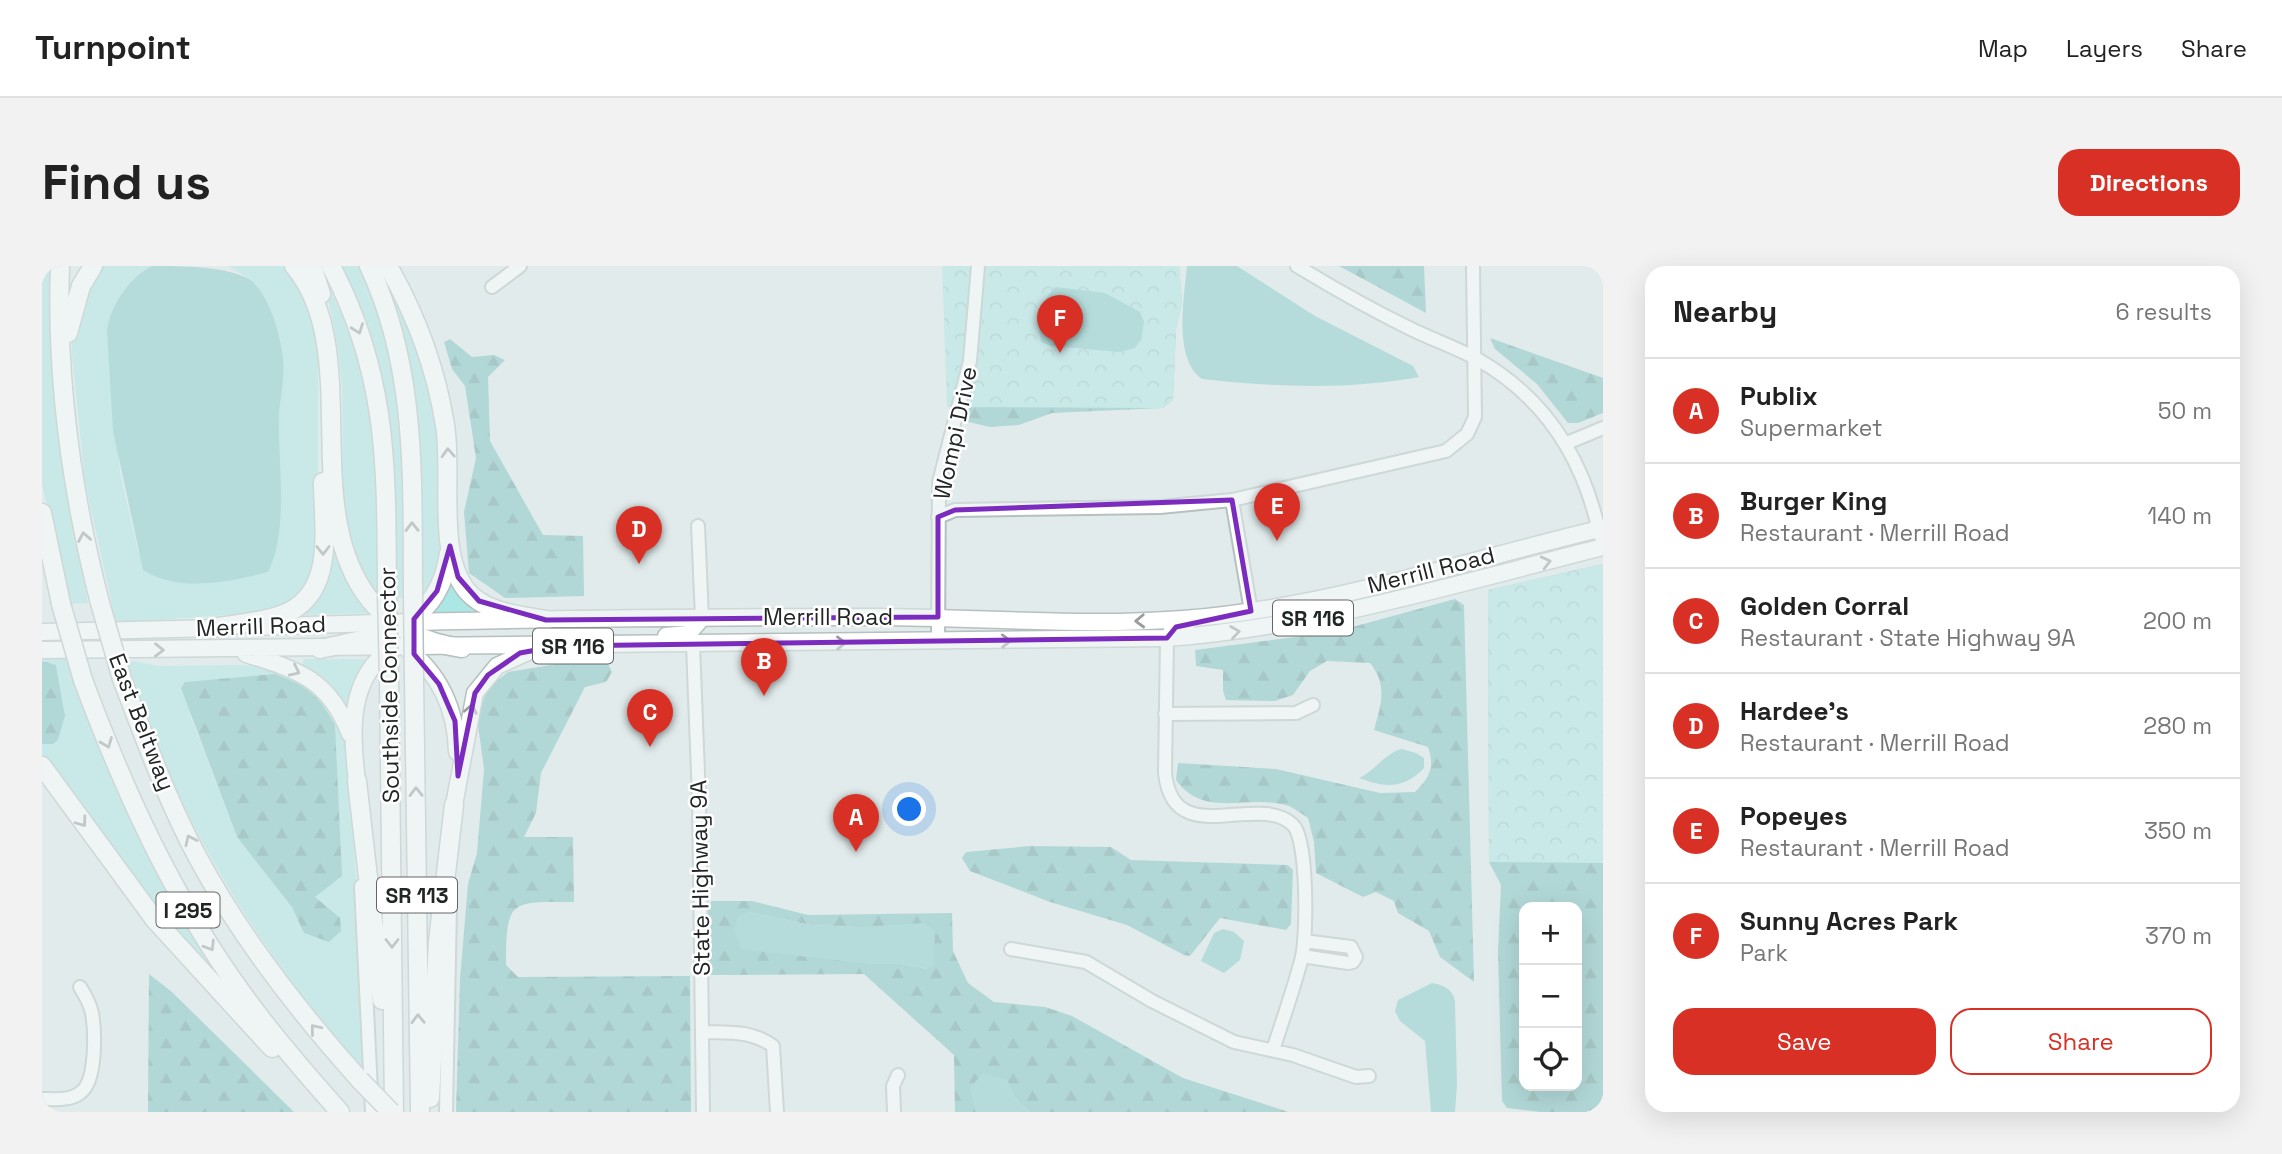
<!DOCTYPE html>
<html lang="en">
<head>
<meta charset="utf-8">
<style>
  :root { --surface:#fff; --page:#f2f2f2; --text:#222; --muted:#767676; --line:#e0e0e0; --accent:#d93025 }
  body { margin:0; font-family:"Space Grotesk",sans-serif; background:var(--page); color:var(--text) }
  .controls { position:absolute; right:21px; bottom:21px; display:grid; overflow:hidden; border-radius:14px; box-shadow:0 7px 28px #0002 }
  .controls button { width:63px; height:63px; display:grid; place-items:center; padding:0; border:0; border-bottom:2px solid var(--line); background:var(--surface); color:var(--text); font:35px sans-serif }
  .you { position:absolute; left:868px; top:544px; width:24px; height:24px; margin:-18px; border:5px solid #fff; border-radius:50%; background:#1a73e8; box-shadow:0 0 0 10px #1a73e833 }
  .badge { display:grid; place-items:center; width:46px; height:46px; border-radius:50%; background:var(--accent); color:#fff; font-size:23px; font-weight:700 }
  .pin { position:absolute; translate:-50% -58px; filter:drop-shadow(0 2px 4px #0008) }
  .pin::after { content:''; position:absolute; top:37px; width:24px; height:21px; background:inherit; clip-path:polygon(0 0,100% 0,50% 100%) }
  .list { margin:0; padding:0; list-style:none }
  h2 { display:flex; justify-content:space-between; align-items:center; height:91px; margin:0; padding:0 28px; font-size:30px }
  h2 small { font-size:23px; font-weight:400; color:var(--muted) }
  .list li { display:grid; grid-template-columns:46px 1fr auto; gap:21px; align-items:center; box-sizing:border-box; height:105px; padding:0 28px; border-top:2px solid var(--line) }
  .list b { display:block; font-size:26px; white-space:nowrap }
  .list p { margin:0; font-size:23px; white-space:nowrap; color:var(--muted) }
  .list em { font-size:23px; font-style:normal; color:var(--muted) }
  .actions { display:flex; gap:14px; padding:21px 28px }
  .actions a { flex:1; padding:16px 0; border:2px solid var(--accent); border-radius:21px; text-align:center; font-size:24px; color:var(--accent) }
  .actions .main { background:var(--accent); color:#fff }
  .icon { flex:none; width:38px; height:38px; fill:none; stroke:currentColor; stroke-width:2; stroke-linecap:round; stroke-linejoin:round }
  .map { position:relative; flex:none; width:1561px; height:846px; overflow:hidden; border-radius:21px }
  header { display:flex; align-items:center; gap:42px; box-sizing:border-box; height:98px; padding:0 35px; background:var(--surface); border-bottom:2px solid var(--line) }
  header strong { font-size:33px }
  nav { display:flex; gap:38px; margin-inline-start:auto; font-size:24px }
  .intro { display:flex; align-items:center; justify-content:space-between; box-sizing:border-box; height:168px; padding:0 42px }
  h1 { margin:0; font-size:49px }
  .button { padding:18px 32px; border-radius:21px; background:var(--accent); color:#fff; font-size:24px; font-weight:700 }
  main { display:flex; gap:42px; padding:0 42px }
  aside { flex:1; background:var(--surface); border-radius:21px; box-shadow:0 7px 28px #0002 }
  .map>svg:first-child { display:block }
  .grass { fill:#abe7e5; fill-rule:evenodd }
  .forest { fill:url(#forest-firs); fill-rule:evenodd }
  .park { fill:url(#park-crowns) }
  .water { fill:#7ec9c7 }
  .lines { fill:none; stroke-linecap:round; stroke-linejoin:round }
  .minor-casing { stroke:#b5c0bf; stroke-width:16 }
  .major-casing { stroke:#b5c0bf; stroke-width:19 }
  .highway-casing { stroke:#b5c0bf; stroke-width:21 }
  .minor { stroke:#fff; stroke-width:12 }
  .major { stroke:#fff; stroke-width:16 }
  .highway { stroke:#fff; stroke-width:18 }
  .highway-bridge-casing { stroke:#b5c0bf; stroke-width:21; stroke-linecap:butt }
  .highway-bridge { stroke:#fff; stroke-width:18 }
  .oneway { stroke:#9b9d9d }
  .marked { fill:none; stroke:#7b2cbf; stroke-width:5; stroke-linejoin:round }
  .labels { text-anchor:middle; dominant-baseline:central; stroke-width:5; stroke-linejoin:round; paint-order:stroke }
  .shield { fill:#fff; stroke:#646666; stroke-width:2 }
  .shield-label { font-size:21px; font-weight:bold; fill:#212525 }
  .street-label { font-size:23px; fill:#212525; stroke:#fff }
</style>
</head>
<body>
<header>
<strong>Turnpoint</strong>
<nav><a>Map</a><a>Layers</a><a>Share</a></nav>
</header>
<div class="intro"><h1>Find us</h1><a class="button">Directions</a></div>
<main>
<div class="map">
<svg width="1561" height="846" viewBox="0 0 1561 846">
  <defs>
    <pattern id="forest-firs" width="22" height="20" patternUnits="userSpaceOnUse" patternTransform="scale(1.75)"><rect width="22" height="20" fill="#75c1be"/><path d="M5 1l3.5 6h-7zM16 11l3.5 6h-7z" fill="#609d9a"/></pattern>
    <pattern id="park-crowns" width="20" height="18" patternUnits="userSpaceOnUse" patternTransform="scale(1.75)"><rect width="20" height="18" fill="#abe7e5"/><path d="M2 6a3 3 0 1 1 6 0M12 15a3 3 0 1 1 6 0" fill="none" stroke="#93c6c4"/></pattern>
  </defs>
  <rect width="100%" height="100%" fill="#e1ebeb"/>
  <!-- grass -->
  <path class="grass" d="M0 0H11L19 190 46 337 26 338 0 218Z
    M57 0H110C87 10 68 40 65 64L78 206 96 285 179 316 226 306 237 263V151L241 95 210 14 186 0H247L256 12 273 61 276 95V295L259 331 227 346 74 357 43 216 30 90V72Z
    M296 0H319L344 64 360 152 364 332H353L349 188Z
    M336 0H340L372 68 396 154 401 288 397 307 381 337 373 135 359 64Z
    M284 16C341 119 333 225 336 338 290 277 303 196 300 124 298 88 291 52 282 18Z
    M290 282 309 323 328 347 257 349Z
    M409 313 444 347 388 349Z
    M0 389H24C63 520 127 634 204 746L168 712 0 493V478L16 474 23 450 14 399 0 395Z
    M262 393H327L312 416 303 443 260 400Z
    M85 394 117 400 212 399 240 404 282 431 304 472 319 680 320 804C215 682 131 549 85 394ZM147 446 273 631 262 666 251 641 195 571Z"/>
  <!-- forest -->
  <path class="forest" d="M1137 0 1140 37 1134 63 1131 134 1121 142 1010 147 977 159 948 161 922 155 933 125Z
    M1297 0H1382L1384 47Z
    M1448 72 1561 112V147L1536 157H1526L1495 118 1453 83Z
    M408 73 430 91 452 89 463 94 446 111 448 175 501 269 541 270 542 330 463 332 427 307 422 246 434 192 423 120 410 103 402 76Z
    M1561 298V846H1499L1465 842 1460 835 1456 686 1459 619 1447 596 1446 324ZM1482 641H1535V820H1482Z
    M1413 333 1422 339 1432 716 1398 691 1387 665 1356 647 1352 635 1334 626 1321 631 1274 607 1272 576 1266 552C1260 548 1253 543 1247 540 1206 527 1163 554 1134 514L1136 497 1234 503 1338 527 1373 526C1388 511 1393 502 1386 481L1332 464C1339 439 1346 419 1328 397L1285 395 1268 405 1251 429 1233 435 1184 434 1181 425V404L1154 400 1153 384 1292 366Z
    M0 395 14 399 23 450 16 474 11 478H0Z
    M565 396 570 406 564 416 543 421 499 507 494 547 482 571H531L532 636C469 636 464 632 464 699L476 711 648 710 649 846H414L418 713 426 618 435 587 442 503 435 451 446 422 466 406 515 398Z
    M233 408C265 420 277 429 293 459L300 610 273 631 298 652 299 665 287 676 262 667 250 641 195 571 139 422 143 416Z
    M988 580 1069 581 1089 594 1246 599 1251 604 1249 658 1244 664 1178 652 1148 690 1142 689 1085 659 1008 636 928 605 920 592 924 586Z
    M670 635H710L766 649 910 647 911 685 926 717 952 736 1003 741 1030 750 1141 812 1247 846H987L972 831 965 814 929 822 934 846H913L912 789 822 708 666 709V639ZM707 646 768 659 816 661 886 703 859 698H828Z
    M107 708 130 726 252 846H106Z"/>
  <!-- park -->
  <path class="park" d="M900 0H1137L1140 37 1134 63 1131 134 1121 142 905 141Z
    M1561 298V597L1447 596 1446 324Z"/>
  <!-- water -->
  <path class="water" d="M110 0C141 0 185 0 209 14 228 32 238 67 241 92 243 111 238 132 237 151 236 198 247 265 226 306 188 316 137 327 101 304L71 165 65 64C68 40 88 10 110 0Z
    M1145 0H1195L1273 50 1371 100 1377 111C1307 124 1231 121 1160 113 1131 93 1142 32 1145 0Z
    M1013 21 1063 27 1098 46 1102 56 1099 74 1093 82 1078 86 1009 80 999 76C994 48 995 43 1013 21Z
    M1359 483 1374 487 1382 492V502C1362 523 1343 522 1317 512 1333 505 1341 489 1359 483Z
    M707 646 768 659 817 661 882 657 893 665 892 699 886 703 859 698H828L699 683 692 664 697 649Z
    M1181 663 1192 666 1202 675 1198 694 1182 707 1159 695 1172 667Z
    M1390 717C1401 719 1410 722 1413 735L1415 819 1413 846H1389L1383 775 1358 755 1353 745 1356 734Z
    M941 807 965 814 972 831 987 846H934L928 822Z"/>
  <g class="lines">
    <!-- minor casing -->
    <g class="minor-casing">
      <path id="minor" d="M1255 0C1291 22 1328 43 1367 62 1389 73 1413 81 1435 93 1504 132 1542 193 1558 270
        M450 21 478 0
        M1525 177 1561 162
        M1190 234 1209 345
        M896 251 913 244 1118 241 1190 234 1404 185 1425 168 1433 151 1431 0
        M656 260 660 352
        M1148 357 1128 364 1125 372 1123 507C1131 586 1216 525 1251 559 1266 573 1265 670 1260 691 1252 722 1241 753 1231 784
        M896 376 897 216 928 95 936 0
        M651 379 657 533 661 846
        M1123 448 1254 447 1271 439
        M319 620 330 846
        M969 683 1044 696 1110 735 1192 776 1251 789 1314 811 1327 810
        M1260 690 1306 697 1311 696 1314 691 1309 681 1262 675
        M660 766C687 767 709 764 731 780L735 846
        M0 833C12 833 28 835 38 827 55 816 53 765 50 747 48 737 43 729 38 721
        M404 846 408 640
        M852 846 851 820 856 809"/>
    </g>
    <!-- major casing -->
    <g class="major-casing">
      <path id="major" d="M212 361C419 353 627 351 834 351 936 351 1039 361 1141 353 1283 342 1423 295 1561 262
        M0 366 179 362
        M624 370 646 368 660 352
        M364 382C398 408 414 444 415 486
        M0 384 1125 372C1273 361 1417 317 1561 281
        M204 388C256 404 287 413 308 468
        M315 515C309 467 305 412 351 381
        M412 539 433 427 455 400 486 386"/>
    </g>
    <!-- highway casing -->
    <g class="highway-casing">
      <path id="highway" d="M18 0C14 113 30 228 58 337
        M252 0C323 84 255 242 328 334 351 363 383 377 420 382
        M270 0 279 28
        M289 0C348 113 344 207 345 329
        M327 0C376 104 370 217 371 329
        M346 0C374 49 394 103 403 159 411 207 394 288 425 325 444 347 477 349 504 354
        M26 67 39 20 51 0
        M0 247 19 338
        M169 362C192 358 217 357 239 349 295 330 281 262 281 216
        M278 383C340 370 397 361 407 287
        M372 412 378 846
        M80 413C103 473 125 534 155 590 199 672 256 745 318 814
        M347 413 352 846
        M41 414C82 524 130 631 200 727 230 769 264 808 298 846
        M0 500 113 654 230 782
        M315 515 340 734
        M388 832 396 675 412 539"/>
    </g>
    <!-- minor -->
    <use href="#minor" class="minor"/>
    <!-- major -->
    <use href="#major" class="major"/>
    <!-- highway -->
    <use href="#highway" class="highway"/>
    <!-- highway-bridge casing -->
    <g class="highway-bridge-casing">
      <path id="highway-bridge" d="M345 329 347 413
        M371 329 372 412
        M58 337 80 413
        M19 338 41 414
        M318 814 349 846"/>
    </g>
    <!-- highway-bridge -->
    <use href="#highway-bridge" class="highway-bridge"/>
  </g>
  <!-- one-way arrows -->
  <defs><path id="oneway-chevron" d="M-2-3.5L2.5 0L-2 3.5" fill="none" stroke-width="1.6" stroke-linecap="round" stroke-linejoin="round" transform="scale(1.75)"/></defs>
  <g class="oneway">
    <use href="#oneway-chevron" transform="translate(316 63) rotate(70)"/>
    <use href="#oneway-chevron" transform="translate(406 187) rotate(-93)"/>
    <use href="#oneway-chevron" transform="translate(370 261) rotate(-91)"/>
    <use href="#oneway-chevron" transform="translate(42 271) rotate(-100)"/>
    <use href="#oneway-chevron" transform="translate(281 284) rotate(90)"/>
    <use href="#oneway-chevron" transform="translate(1504 296) rotate(-14)"/>
    <use href="#oneway-chevron" transform="translate(1098 355) rotate(178)"/>
    <use href="#oneway-chevron" transform="translate(1193 366) rotate(-8)"/>
    <use href="#oneway-chevron" transform="translate(964 375) rotate(-1)"/>
    <use href="#oneway-chevron" transform="translate(799 377) rotate(-1)"/>
    <use href="#oneway-chevron" transform="translate(117 384) rotate(1)"/>
    <use href="#oneway-chevron" transform="translate(253 405) rotate(25)"/>
    <use href="#oneway-chevron" transform="translate(429 443) rotate(-79)"/>
    <use href="#oneway-chevron" transform="translate(65 477) rotate(69)"/>
    <use href="#oneway-chevron" transform="translate(374 526) rotate(-91)"/>
    <use href="#oneway-chevron" transform="translate(40 556) rotate(54)"/>
    <use href="#oneway-chevron" transform="translate(148 574) rotate(-115)"/>
    <use href="#oneway-chevron" transform="translate(350 677) rotate(90)"/>
    <use href="#oneway-chevron" transform="translate(168 680) rotate(58)"/>
    <use href="#oneway-chevron" transform="translate(376 753) rotate(-91)"/>
    <use href="#oneway-chevron" transform="translate(273 763) rotate(-130)"/>
  </g>
  <!-- marked area -->
  <path d="M0 0H1561V846H0ZM1190 234 1209 345 1134 361 1125 372 516 380 478 387 446 409 433 427 416 510 413 455 397 418 372 388V353L395 325 408 280 416 311 437 335 504 354 896 351V251L913 244Z" fill="#e1ebeb" fill-opacity=".55" fill-rule="evenodd"/>
  <path class="marked" d="M1190 234 1209 345 1134 361 1125 372 516 380 478 387 446 409 433 427 416 510 413 455 397 418 372 388V353L395 325 408 280 416 311 437 335 504 354 896 351V251L913 244Z"/>
  <g class="labels">
    <!-- shield labels -->
    <g class="shield">
      <rect x="1231" y="334.5" width="80" height="35" rx="5"/>
      <rect x="491" y="362.5" width="80" height="35" rx="5"/>
      <rect x="335" y="611.5" width="80" height="35" rx="5"/>
      <rect x="114.5" y="626.5" width="63" height="35" rx="5"/>
    </g>
    <g class="shield-label">
      <text x="1271" y="352">SR 116</text>
      <text x="531" y="380">SR 116</text>
      <text x="375" y="629">SR 113</text>
      <text x="146" y="644">I 295</text>
    </g>
    <!-- street labels -->
    <g class="street-label">
      <text transform="translate(913 167) rotate(-78)">Wompi Drive</text>
      <text transform="translate(1389 304) rotate(-14)">Merrill Road</text>
      <text x="786" y="351">Merrill Road</text>
      <text transform="translate(219 360) rotate(-2)">Merrill Road</text>
      <text transform="translate(347 419) rotate(-91)">Southside Connector</text>
      <text transform="translate(100 456) rotate(69)">East Beltway</text>
      <text transform="translate(658 612) rotate(-91)">State Highway 9A</text>
    </g>
  </g>
</svg>
<div class="controls">
<button>+</button>
<button>−</button>
<button><svg class="icon" aria-label="locate" viewBox="0 0 24 24"><circle cx="12" cy="12" r="6"/><path d="M12 2v4M12 18v4M2 12h4M18 12h4"/></svg></button>
</div>
<div class="you"></div>
<div class="pin badge" style="left:814px;top:586px">A</div>
<div class="pin badge" style="left:722px;top:430px">B</div>
<div class="pin badge" style="left:608px;top:481px">C</div>
<div class="pin badge" style="left:597px;top:298px">D</div>
<div class="pin badge" style="left:1235px;top:275px">E</div>
<div class="pin badge" style="left:1018px;top:87px">F</div>
</div>
<aside>
<h2>Nearby<small>6 results</small></h2>
<ul class="list">
<li><span class="badge">A</span><div><b>Publix</b><p>Supermarket</p></div><em>50 m</em></li>
<li><span class="badge">B</span><div><b>Burger King</b><p>Restaurant · Merrill Road</p></div><em>140 m</em></li>
<li><span class="badge">C</span><div><b>Golden Corral</b><p>Restaurant · State Highway 9A</p></div><em>200 m</em></li>
<li><span class="badge">D</span><div><b>Hardee's</b><p>Restaurant · Merrill Road</p></div><em>280 m</em></li>
<li><span class="badge">E</span><div><b>Popeyes</b><p>Restaurant · Merrill Road</p></div><em>350 m</em></li>
<li><span class="badge">F</span><div><b>Sunny Acres Park</b><p>Park</p></div><em>370 m</em></li>
</ul>
<div class="actions"><a class="main">Save</a><a>Share</a></div>
</aside>
</main>
</body>
</html>
